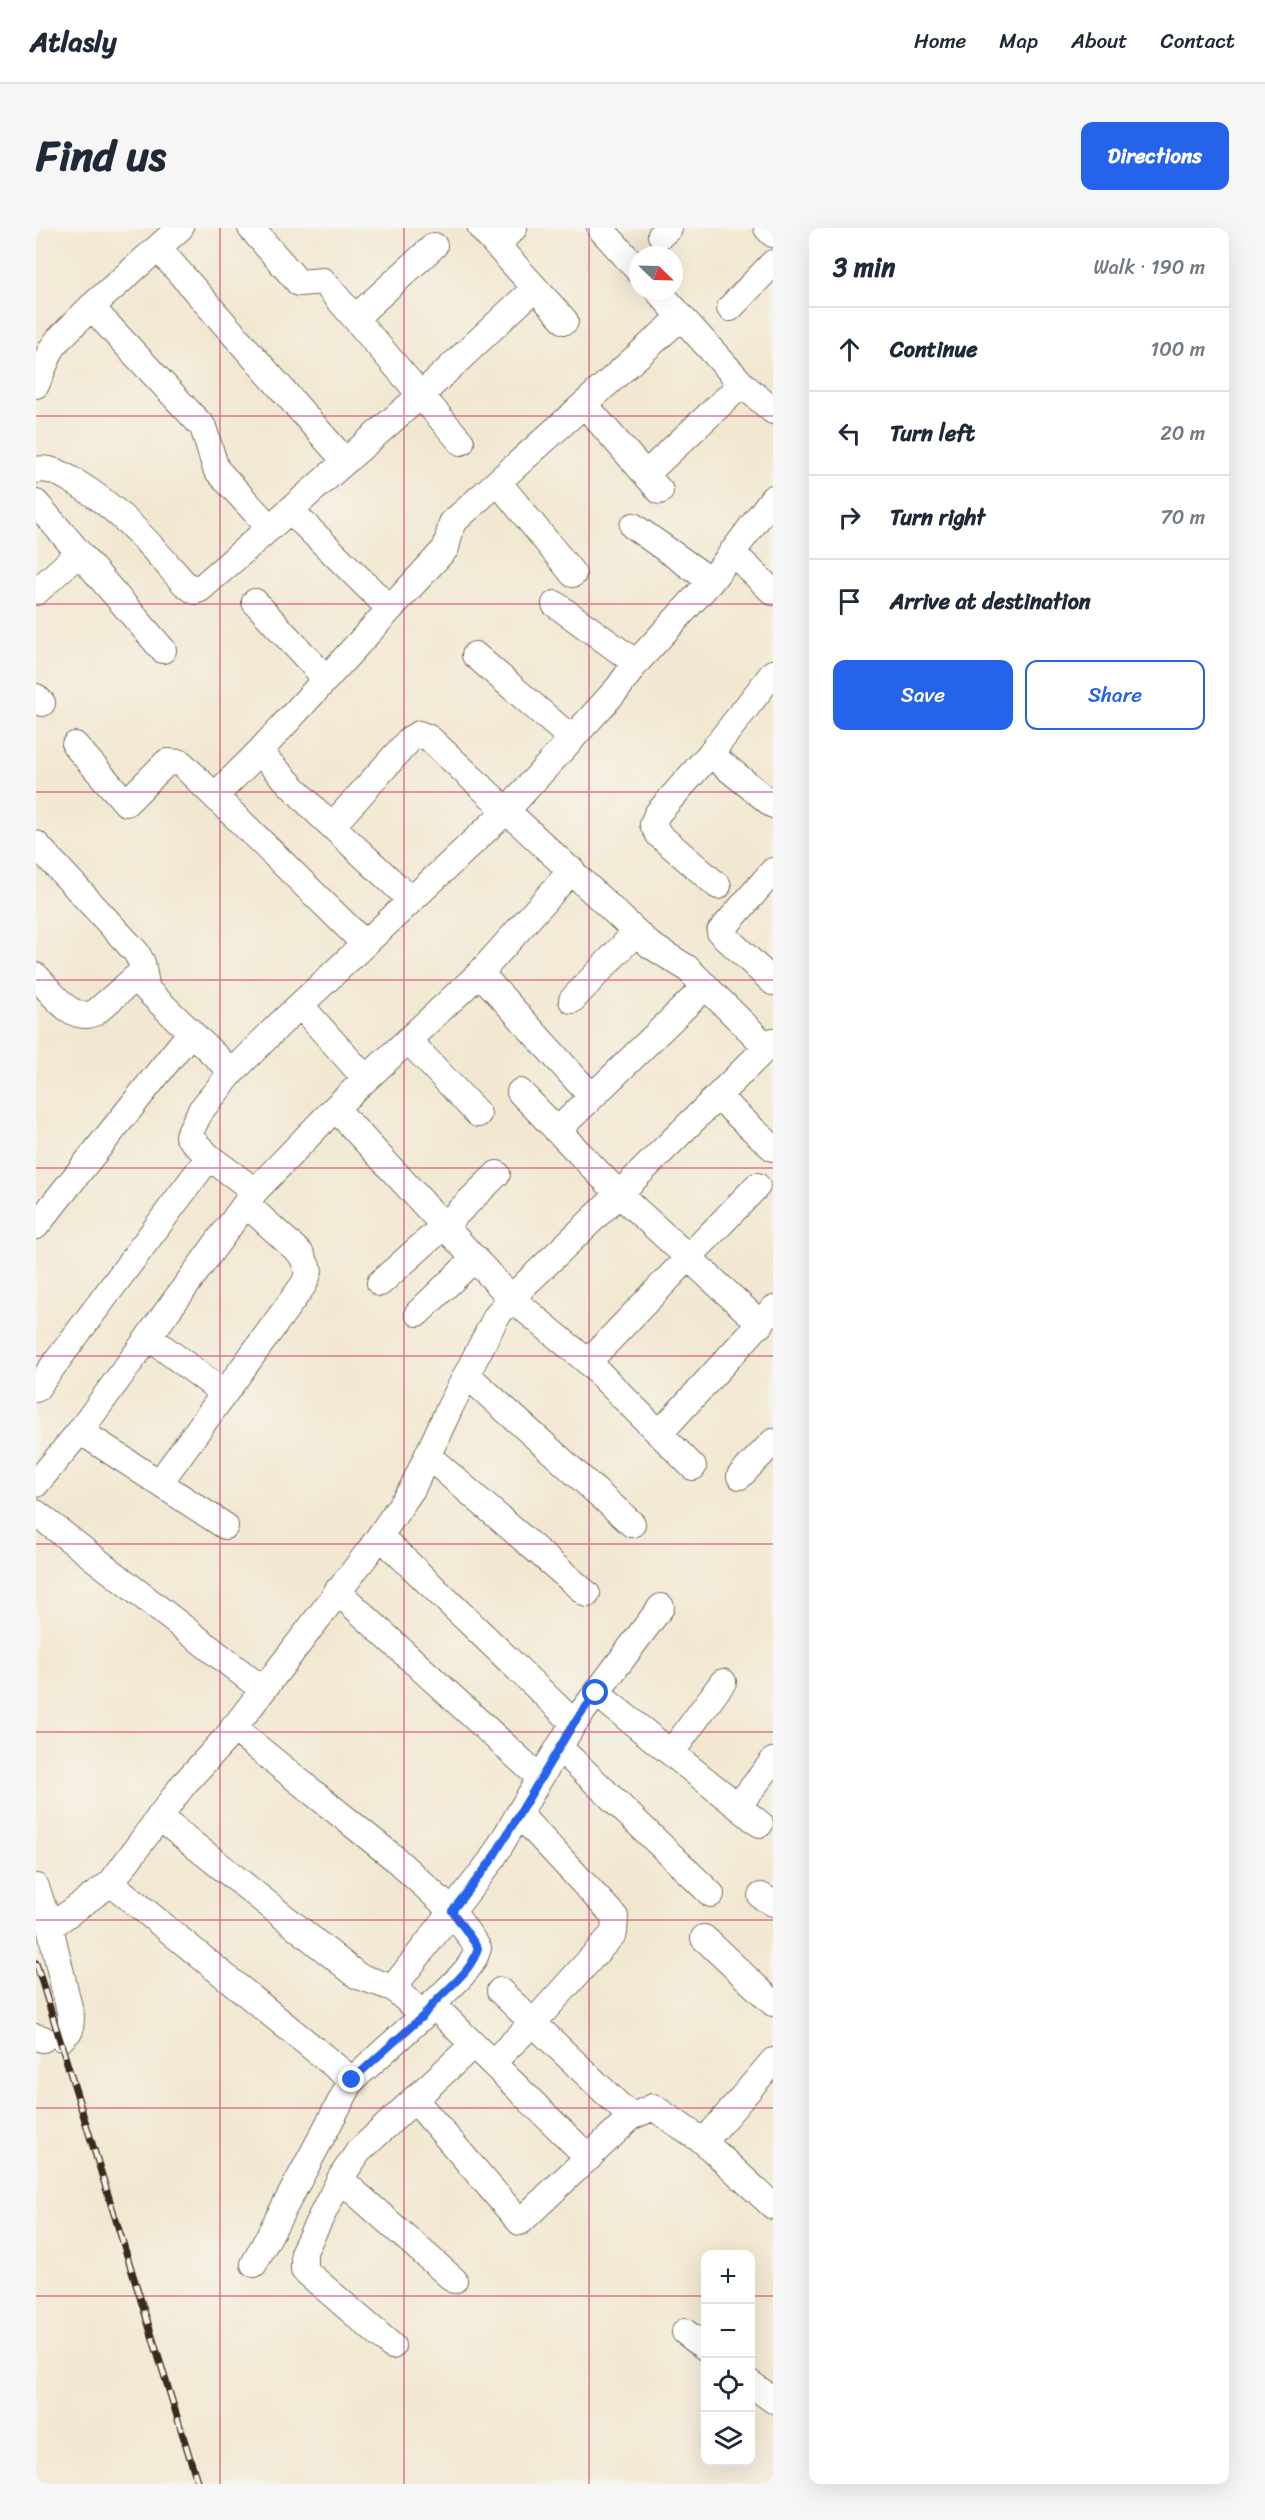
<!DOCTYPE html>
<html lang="en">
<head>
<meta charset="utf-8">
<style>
  :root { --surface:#fff; --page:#f6f6f7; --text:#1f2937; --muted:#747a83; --line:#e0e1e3; --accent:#2563eb }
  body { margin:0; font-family:Sriracha,sans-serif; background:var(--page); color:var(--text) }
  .controls { position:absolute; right:18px; bottom:18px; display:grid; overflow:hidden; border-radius:12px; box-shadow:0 6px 24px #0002 }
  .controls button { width:54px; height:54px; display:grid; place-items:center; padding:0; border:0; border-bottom:2px solid var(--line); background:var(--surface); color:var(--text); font:30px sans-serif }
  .compass { position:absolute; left:593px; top:18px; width:54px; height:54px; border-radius:50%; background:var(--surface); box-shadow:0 6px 24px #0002; rotate:113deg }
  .stop { position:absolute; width:18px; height:18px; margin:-14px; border:4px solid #2563eb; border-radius:50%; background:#fff }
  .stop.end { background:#2563eb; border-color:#fff; box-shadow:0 2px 6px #0008 }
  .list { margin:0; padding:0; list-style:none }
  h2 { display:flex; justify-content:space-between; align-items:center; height:78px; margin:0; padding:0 24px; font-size:26px }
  h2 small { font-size:20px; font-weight:400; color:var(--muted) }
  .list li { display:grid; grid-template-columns:39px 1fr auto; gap:18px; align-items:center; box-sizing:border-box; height:84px; padding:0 24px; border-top:2px solid var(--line) }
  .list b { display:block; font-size:22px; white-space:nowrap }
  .list em { font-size:20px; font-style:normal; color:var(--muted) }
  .actions { display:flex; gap:12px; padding:18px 24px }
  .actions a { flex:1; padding:14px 0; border:2px solid var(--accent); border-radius:12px; text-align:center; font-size:21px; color:var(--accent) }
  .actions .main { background:var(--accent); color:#fff }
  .icon { flex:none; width:33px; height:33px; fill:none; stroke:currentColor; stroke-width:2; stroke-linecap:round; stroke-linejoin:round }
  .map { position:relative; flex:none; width:737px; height:2256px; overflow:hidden; border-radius:12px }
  header { display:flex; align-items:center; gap:36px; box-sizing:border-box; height:84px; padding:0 30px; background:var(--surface); border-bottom:2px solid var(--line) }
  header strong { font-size:28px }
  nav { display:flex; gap:33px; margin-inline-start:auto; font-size:21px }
  .intro { display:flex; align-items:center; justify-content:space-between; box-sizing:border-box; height:144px; padding:0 36px }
  h1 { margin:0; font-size:42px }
  .button { padding:15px 27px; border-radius:12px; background:var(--accent); color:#fff; font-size:21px; font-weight:700 }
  main { display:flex; gap:36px; padding:0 36px }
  aside { flex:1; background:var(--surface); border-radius:12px; box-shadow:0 6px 24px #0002 }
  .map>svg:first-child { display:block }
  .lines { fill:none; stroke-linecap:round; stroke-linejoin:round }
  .minor-casing { stroke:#7b6c5d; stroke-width:28 }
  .minor { stroke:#fff; stroke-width:26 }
  .rail-casing { stroke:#3b2a1e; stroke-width:7 }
  .rail { stroke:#f7f3e8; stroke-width:4.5; stroke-dasharray:14; stroke-linecap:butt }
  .route { stroke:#2563eb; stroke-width:8 }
  .grid { fill:none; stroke:#c2185b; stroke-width:1.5; stroke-opacity:0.55 }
</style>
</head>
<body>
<header>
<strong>Atlasly</strong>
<nav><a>Home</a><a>Map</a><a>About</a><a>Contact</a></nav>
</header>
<div class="intro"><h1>Find us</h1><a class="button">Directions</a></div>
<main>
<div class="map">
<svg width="737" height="2256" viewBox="0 0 737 2256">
  <rect width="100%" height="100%" fill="#f7f3e8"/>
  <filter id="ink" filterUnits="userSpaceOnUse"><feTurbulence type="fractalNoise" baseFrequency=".0167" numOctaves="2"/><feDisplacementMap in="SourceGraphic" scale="12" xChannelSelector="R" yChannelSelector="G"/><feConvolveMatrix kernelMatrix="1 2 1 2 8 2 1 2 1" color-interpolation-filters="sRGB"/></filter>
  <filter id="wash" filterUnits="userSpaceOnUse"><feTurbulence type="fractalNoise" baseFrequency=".008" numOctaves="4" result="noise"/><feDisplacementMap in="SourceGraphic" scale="24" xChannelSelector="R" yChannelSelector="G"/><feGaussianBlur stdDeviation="1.35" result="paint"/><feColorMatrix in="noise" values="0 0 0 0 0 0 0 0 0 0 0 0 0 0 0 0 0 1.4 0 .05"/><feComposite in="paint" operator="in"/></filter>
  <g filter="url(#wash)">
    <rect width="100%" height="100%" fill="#f2e8d2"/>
  </g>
  <g filter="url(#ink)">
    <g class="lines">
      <!-- minor casing -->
      <g class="minor-casing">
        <path id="minor" d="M215 0 263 55 287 53 425 214
          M445 0 529 93
          M564 0 602 42
          M731 0 737 6
          M625 7 633 0
          M460 17 478 0
          M122 20 309 233
          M622 63 706 156 737 183
          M55 79 167 199 180 241 234 300
          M694 80 737 35
          M319 90 398 18
          M0 157 15 122 22 112 55 79 144 0
          M548 176 624 263
          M0 242C15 239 27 247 39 254 86 282 112 315 148 355L159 363 164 361 254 282
          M610 246 706 156
          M462 254 537 346
          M0 275 127 422
          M597 298 675 353
          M696 324 737 364
          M0 364 43 325
          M219 374 290 451
          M519 376 600 435
          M354 381 254 282 385 167 499 60
          M439 427 536 511
          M0 469 6 475
          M39 517 90 575 131 534 145 535 329 716
          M674 526 737 577
          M180 567 223 524
          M296 598 374 511 383 506 393 510 614 717 651 740 731 819
          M0 616 100 724 106 735 111 762 196 844
          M737 643 684 704 737 754
          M682 658 623 607 617 596 621 586 674 526 737 445
          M375 672 280 583 223 524 410 320 416 295 645 89
          M444 745 556 869
          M0 748C15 763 36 797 60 784L107 743
          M536 772 600 704
          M264 777 330 851
          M372 812 442 886
          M484 864 583 966 725 1096
          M682 869 737 920
          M299 880 475 1070 552 1134 657 1239
          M521 903 670 758
          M219 963 173 929 152 908 165 882 196 844 246 794 470 583 582 460 600 435 675 353 737 270
          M0 998 155 804
          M344 1055 409 997 461 946
          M382 1085 439 1030
          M114 1110 188 1165
          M552 1134 721 958
          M431 1147 596 1296
          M0 1161 173 929
          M44 1203 189 1298
          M623 1206 737 1081
          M392 1228 551 1366
          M704 1248 737 1214
          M124 1254 268 1056 273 1043 265 1026 210 976
          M0 1256 44 1203 219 963 299 880 444 745 536 642
          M0 1285 226 1461
          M344 1308 538 1495 504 1550
          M301 1363 504 1550 455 1633 357 1760 388 1787
          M560 1465 724 1596
          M538 1495 625 1379
          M197 1500 357 1629 416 1683 442 1720C435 1747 404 1764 388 1787L316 1852 218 2036
          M524 1520 675 1666
          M635 1525 687 1454
          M702 1578 737 1533
          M123 1589 322 1748 357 1760
          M75 1655 316 1852
          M0 1659 14 1699 35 1788 34 1802 26 1810
          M725 1668 737 1675
          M14 1699 75 1655 147 1557 191 1509 334 1322 376 1261 414 1179 460 1089 475 1070 583 966 737 813
          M668 1710 737 1775
          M464 1763 595 1889
          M396 1776 553 1930
          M0 1809 7 1811
          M456 1835 497 1795 578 1705 579 1689 483 1586
          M378 1871 484 1994 595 1889 617 1879 668 1914 737 1978
          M668 1914 737 1833
          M304 1951 418 2052
          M649 2104 670 2120
          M356 2118 268 2042V2023L304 1951 322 1924 437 1817
          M714 2155 737 2172"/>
      </g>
      <!-- minor -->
      <use href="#minor" class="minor"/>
      <!-- rail casing -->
      <g class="rail-casing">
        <path id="rail" d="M0 1735 162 2256"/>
      </g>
      <!-- rail -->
      <use href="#rail" class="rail"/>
    </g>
  </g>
  <g class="lines" filter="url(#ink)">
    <!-- route -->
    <path class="route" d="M316 1852 388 1787C404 1764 435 1747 442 1720L416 1683 455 1633 538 1495 560 1465"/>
  </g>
  <!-- grid -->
  <path class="grid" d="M184 0V2256M368 0V2256M553 0V2256M0 188H737M0 376H737M0 564H737M0 752H737M0 940H737M0 1128H737M0 1316H737M0 1504H737M0 1692H737M0 1880H737M0 2068H670M714 2068H737"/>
</svg>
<div class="controls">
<button>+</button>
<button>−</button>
<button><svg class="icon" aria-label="locate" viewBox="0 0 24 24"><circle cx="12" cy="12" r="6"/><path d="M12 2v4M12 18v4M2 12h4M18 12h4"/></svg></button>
<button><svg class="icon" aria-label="layers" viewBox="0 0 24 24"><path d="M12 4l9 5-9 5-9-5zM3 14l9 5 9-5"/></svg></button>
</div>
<svg class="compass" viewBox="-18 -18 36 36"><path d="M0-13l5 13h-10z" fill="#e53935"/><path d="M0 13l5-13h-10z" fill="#747a83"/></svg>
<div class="stop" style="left:560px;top:1465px"></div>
<div class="stop end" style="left:316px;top:1852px"></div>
</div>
<aside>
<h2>3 min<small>Walk · 190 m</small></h2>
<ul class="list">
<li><svg class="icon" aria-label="ahead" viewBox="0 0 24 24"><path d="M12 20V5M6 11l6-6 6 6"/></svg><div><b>Continue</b></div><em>100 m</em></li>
<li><svg class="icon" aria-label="left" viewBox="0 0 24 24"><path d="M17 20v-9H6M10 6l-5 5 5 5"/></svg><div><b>Turn left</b></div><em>20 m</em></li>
<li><svg class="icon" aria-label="right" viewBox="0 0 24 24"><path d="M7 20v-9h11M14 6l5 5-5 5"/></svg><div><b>Turn right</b></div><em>70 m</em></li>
<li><svg class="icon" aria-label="arrive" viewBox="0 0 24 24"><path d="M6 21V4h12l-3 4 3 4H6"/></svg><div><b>Arrive at destination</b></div></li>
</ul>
<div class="actions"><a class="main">Save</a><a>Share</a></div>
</aside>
</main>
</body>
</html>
